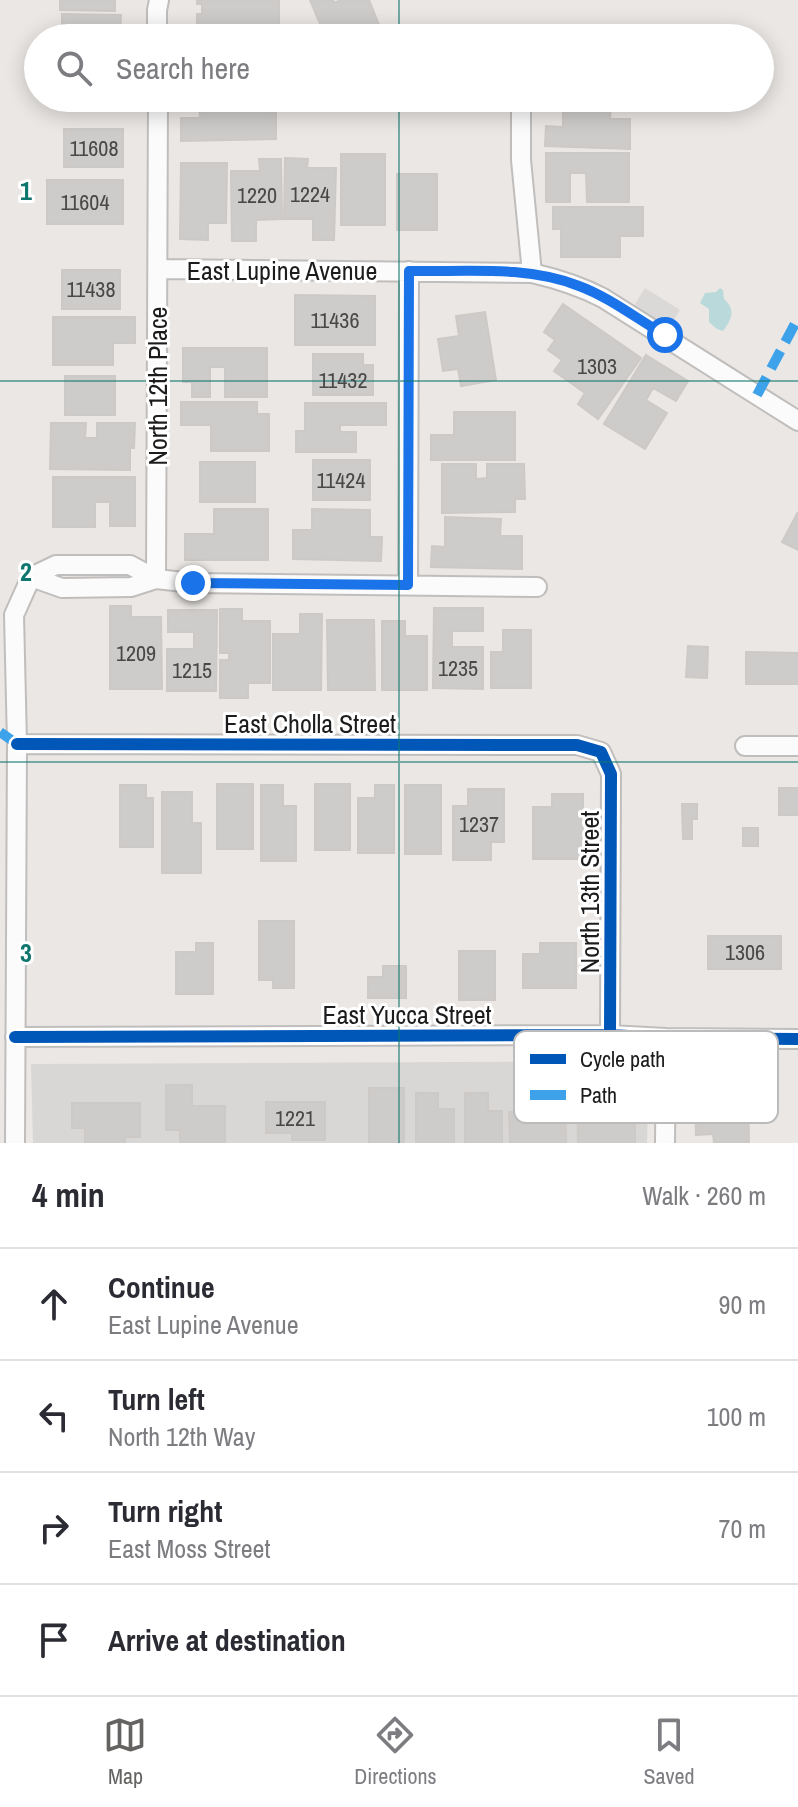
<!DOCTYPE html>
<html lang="en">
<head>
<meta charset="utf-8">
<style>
  :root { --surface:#fff; --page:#f2f2f3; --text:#2b2b33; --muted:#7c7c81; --line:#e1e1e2; --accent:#646362 }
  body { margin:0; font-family:"Archivo Narrow",sans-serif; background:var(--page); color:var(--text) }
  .stop { position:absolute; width:24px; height:24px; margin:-18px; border:6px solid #1a73e8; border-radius:50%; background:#fff }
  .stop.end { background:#1a73e8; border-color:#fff; box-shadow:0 2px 8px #0008 }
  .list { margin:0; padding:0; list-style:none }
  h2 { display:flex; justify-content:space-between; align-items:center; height:104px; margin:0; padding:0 32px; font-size:34px }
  h2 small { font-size:26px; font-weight:400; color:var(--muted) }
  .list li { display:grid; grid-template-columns:52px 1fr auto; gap:24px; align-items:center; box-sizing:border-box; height:112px; padding:0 32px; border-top:2px solid var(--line) }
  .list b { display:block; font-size:30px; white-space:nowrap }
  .list p { margin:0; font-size:26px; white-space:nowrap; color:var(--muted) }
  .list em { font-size:26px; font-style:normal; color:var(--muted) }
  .icon { flex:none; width:44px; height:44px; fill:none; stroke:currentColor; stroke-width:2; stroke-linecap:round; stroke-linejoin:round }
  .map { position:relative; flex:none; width:798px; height:1143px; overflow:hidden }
  .search { position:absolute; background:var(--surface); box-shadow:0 4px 20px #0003; left:24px; right:24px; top:24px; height:88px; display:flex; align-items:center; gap:20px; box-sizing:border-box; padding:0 28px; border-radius:44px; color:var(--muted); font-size:30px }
  .sheet { height:552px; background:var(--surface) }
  nav { display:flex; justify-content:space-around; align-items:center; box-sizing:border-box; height:112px; border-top:2px solid var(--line); background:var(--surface); font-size:22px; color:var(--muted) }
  nav a { display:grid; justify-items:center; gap:4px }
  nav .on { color:var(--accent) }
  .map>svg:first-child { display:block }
  .residential { fill:#d9d7d6 }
  .parking { fill:#dad9d8 }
  .water { fill:#bad9db }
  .building { fill:#ceccca; stroke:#cdc9c6; stroke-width:2 }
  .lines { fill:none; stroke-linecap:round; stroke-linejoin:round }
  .minor-casing { stroke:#c0bebd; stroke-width:22 }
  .minor { stroke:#fcfbfb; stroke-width:18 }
  .quiet { stroke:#3da2ea; stroke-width:10; stroke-dasharray:20 10; stroke-linecap:butt }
  .cycleway-casing { stroke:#fff; stroke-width:17 }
  .cycleway { stroke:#0057b8; stroke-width:12 }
  .route { stroke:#1a73e8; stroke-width:10 }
  .grid { fill:none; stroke:#0f766e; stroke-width:2; stroke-opacity:0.55 }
  .labels { text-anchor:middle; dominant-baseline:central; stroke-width:6; stroke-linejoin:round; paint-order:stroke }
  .number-label { font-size:22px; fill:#484848 }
  .street-label { font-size:26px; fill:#1c1c1c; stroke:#fff }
  .key { fill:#fff; stroke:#bbb; stroke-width:2 }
  .key-label { font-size:22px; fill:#1c1c1c }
  .grid-label { font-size:26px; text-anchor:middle; font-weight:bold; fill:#0f766e; stroke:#fff; stroke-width:6; stroke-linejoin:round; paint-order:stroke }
</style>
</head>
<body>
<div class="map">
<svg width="798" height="1143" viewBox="0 0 798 1143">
  <rect width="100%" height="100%" fill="#eae7e4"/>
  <!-- residential -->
  <path class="residential" d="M649 1061 647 1143H33L31 1064Z"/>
  <!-- parking -->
  <path class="parking" d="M645 288 680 310 665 335 629 314Z"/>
  <!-- water -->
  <path class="water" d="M720 288 723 290 724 299C736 310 732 319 723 331L717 329 709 322V309L700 303 705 293 716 292Z"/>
  <!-- building -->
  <path class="building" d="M60 0H115V11L60 10Z
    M197 0H279V32L197 33V14H202V4H197Z
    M310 0H333L334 3 341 0H369L381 30 362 38H326Z
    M62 14 121 15 120 38H42V34H62Z
    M65 98H119V110L64 108Z
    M199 98H266V112H276V139L181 141V118H200Z
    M563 100 611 101 610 119H630V149L545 146 546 126 563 127Z
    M64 129H123V167H64Z
    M546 153H629V202H587L586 173H570V202H546Z
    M341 154H385V225H341Z
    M285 158 308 159 307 168H336L334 240H313V219H284Z
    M259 159H281L282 219 256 220V241H232L231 171H260Z
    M181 163H227L226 223H208V240L180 239Z
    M397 174H437V230H397Z
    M47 180H123V224H47Z
    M553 207H643V236H620V257H561V229H553Z
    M62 270H120V309H62Z
    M295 295 375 296V345H295Z
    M563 304 641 358 598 419 578 404 585 393 554 371 562 360 548 350 555 340 544 332Z
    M485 312 496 380 461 386 458 369 443 371 438 339 459 336 456 316Z
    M53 317H135V343H113V365H53Z
    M183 348H267V397H225V367H210V397H192V382H183Z
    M313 354H363V365H373V395H313Z
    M646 355 688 381 676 401 653 388 646 400 667 413 645 449 604 424Z
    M65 376H115V415H65Z
    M181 402H257V414H269V451H211V425H181Z
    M305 403H386V425H340V432H356V452H296V431H305Z
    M454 412H515V460H431V435H454Z
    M51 423H86L85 438H97V423H135L134 448H130V470L50 469Z
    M313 460H370V500H313Z
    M200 462H255V502H200Z
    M442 464H476V479L487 478V464H524L525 499H515V512L442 513Z
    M53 477H135V526H110V502H95V527H53Z
    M214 509H268V560H185V534H214Z
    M312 509 370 510V537H382L381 561 293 559V530H312Z
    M798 512V550L782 542Z
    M445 517 501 519 500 536H522V569L431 567 432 546 445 547Z
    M110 606H131V617H161L162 689H110Z
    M434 608H483V631H452V647H483V689L433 688Z
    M220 609H242V621H270V683H248V698H220V660H229V653H220Z
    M168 610H217L216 691H167V649H194V632H168Z
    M300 614H322L321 690H273V634H300Z
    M327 620H374L375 690H328Z
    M382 621H405V636H427V690H382Z
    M503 630H531V688H491V652H503Z
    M688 646 708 647 707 678 686 677Z
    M746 652 798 653V684H746Z
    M217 784H253V849H217Z
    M315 784H350V850H315Z
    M120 785H146V798H153V847H120Z
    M261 785H283V806H296V861H261Z
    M375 785H394V853H358V798H375Z
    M405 785H441V854H405Z
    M779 788H798V815H779Z
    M468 789H504V842H491V860H453V806H468Z
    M162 792H192V823H201V873H162Z
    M552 794H583V859H533V807H552Z
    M682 804H697V819H692V839H683Z
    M743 828H758V846H743Z
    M259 921H294V988H273V980H259Z
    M708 936H781V969H708Z
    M196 943H213V994H176V952H196Z
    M540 943H576V988H523V954H540Z
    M459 951H495V1000H459Z
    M383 966H406V998H368V977H383Z
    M166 1085H192V1106H225V1143H180V1130H166Z
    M369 1088H404V1143H369Z
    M607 1089V1103L635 1102V1143H578L577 1090Z
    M416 1093H438V1109H454V1143H416Z
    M465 1093H488V1111H502V1143H465Z
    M748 1096 749 1143H714L713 1134 696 1135 695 1097Z
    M266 1102H325V1140H292V1133H266Z
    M72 1103H140V1137H125V1143H85V1128H72Z
    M565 1111 566 1143H510L509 1112Z"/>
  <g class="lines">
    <!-- minor casing -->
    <g class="minor-casing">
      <path id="minor" d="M157 38V10L159 0
        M521 98V160L532 273
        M158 269 532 273C558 279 580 286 603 298L798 421
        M31 577 56 565H130L156 579 193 583 537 587
        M31 577 62 588 131 587 156 579
        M156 579 158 98
        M408 585 409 271
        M17 744 577 745 601 752 611 774 610 1035
        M745 746H798
        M15 1037 610 1035 666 1038 798 1039
        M15 1143 17 744 14 615 31 577
        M665 1143 666 1038"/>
    </g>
    <!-- minor -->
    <use href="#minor" class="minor"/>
    <!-- quiet -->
    <path class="quiet" d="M757 395 798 318
      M0 732 17 744"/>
    <!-- cycleway casing -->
    <g class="cycleway-casing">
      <path id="cycleway" d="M17 744 577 745 601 752 611 774 610 1035
        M15 1037 610 1035 666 1038 798 1039"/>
    </g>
    <!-- cycleway -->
    <use href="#cycleway" class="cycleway"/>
  </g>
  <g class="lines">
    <!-- route -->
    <path class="route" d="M193 583 408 585 409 271C465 272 526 265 579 286 609 297 637 319 665 335"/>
  </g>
  <!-- grid -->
  <path class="grid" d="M399 0V38M399 98V1143M0 381H798M0 762H798"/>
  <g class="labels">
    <!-- number labels -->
    <g class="number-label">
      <text x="94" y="148">11608</text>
      <text x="310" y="194">1224</text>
      <text x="257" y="195">1220</text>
      <text x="85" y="202">11604</text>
      <text x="91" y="289">11438</text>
      <text x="335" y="320">11436</text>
      <text x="597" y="366">1303</text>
      <text x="343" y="380">11432</text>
      <text x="341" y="480">11424</text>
      <text x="136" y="653">1209</text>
      <text x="458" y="668">1235</text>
      <text x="192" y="670">1215</text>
      <text x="479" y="824">1237</text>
      <text x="745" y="952">1306</text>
      <text x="295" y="1118">1221</text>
    </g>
    <!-- street labels -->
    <g class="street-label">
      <text x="282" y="270">East Lupine Avenue</text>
      <text transform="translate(157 386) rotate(-90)">North 12th Place</text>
      <text x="310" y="723">East Cholla Street</text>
      <text transform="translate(589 892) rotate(-90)">North 13th Street</text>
      <text x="407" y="1014">East Yucca Street</text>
    </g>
  </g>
  <!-- legend -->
  <rect x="514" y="1031" width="264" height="92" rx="12" class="key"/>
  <rect x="530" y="1054" width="36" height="10" fill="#0057b8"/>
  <rect x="530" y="1090" width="36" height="10" fill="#3da2ea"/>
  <g class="key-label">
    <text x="580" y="1067">Cycle path</text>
    <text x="580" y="1103">Path</text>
  </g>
  <g class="grid-label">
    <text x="26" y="200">1</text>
    <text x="26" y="581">2</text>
    <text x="26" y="962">3</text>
  </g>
</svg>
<div class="stop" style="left:665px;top:335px"></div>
<div class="stop end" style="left:193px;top:583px"></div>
<div class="search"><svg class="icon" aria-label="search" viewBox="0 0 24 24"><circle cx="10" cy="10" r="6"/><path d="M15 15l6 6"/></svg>Search here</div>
</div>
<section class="sheet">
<h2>4 min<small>Walk · 260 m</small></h2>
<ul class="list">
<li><svg class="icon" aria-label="ahead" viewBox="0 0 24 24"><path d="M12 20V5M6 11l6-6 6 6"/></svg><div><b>Continue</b><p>East Lupine Avenue</p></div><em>90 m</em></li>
<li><svg class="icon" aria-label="left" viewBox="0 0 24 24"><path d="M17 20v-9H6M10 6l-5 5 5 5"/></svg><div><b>Turn left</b><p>North 12th Way</p></div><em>100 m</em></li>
<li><svg class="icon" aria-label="right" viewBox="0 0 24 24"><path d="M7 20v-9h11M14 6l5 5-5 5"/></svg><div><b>Turn right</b><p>East Moss Street</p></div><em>70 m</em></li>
<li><svg class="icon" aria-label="arrive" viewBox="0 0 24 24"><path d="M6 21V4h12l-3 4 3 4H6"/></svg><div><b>Arrive at destination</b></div></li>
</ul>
</section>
<nav>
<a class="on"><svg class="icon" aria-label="map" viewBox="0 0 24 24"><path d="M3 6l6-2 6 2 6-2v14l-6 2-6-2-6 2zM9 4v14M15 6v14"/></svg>Map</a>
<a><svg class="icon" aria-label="directions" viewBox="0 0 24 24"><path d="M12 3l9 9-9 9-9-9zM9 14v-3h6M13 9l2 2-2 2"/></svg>Directions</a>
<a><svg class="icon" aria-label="saved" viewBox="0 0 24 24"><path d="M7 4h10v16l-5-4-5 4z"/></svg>Saved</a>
</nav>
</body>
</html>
